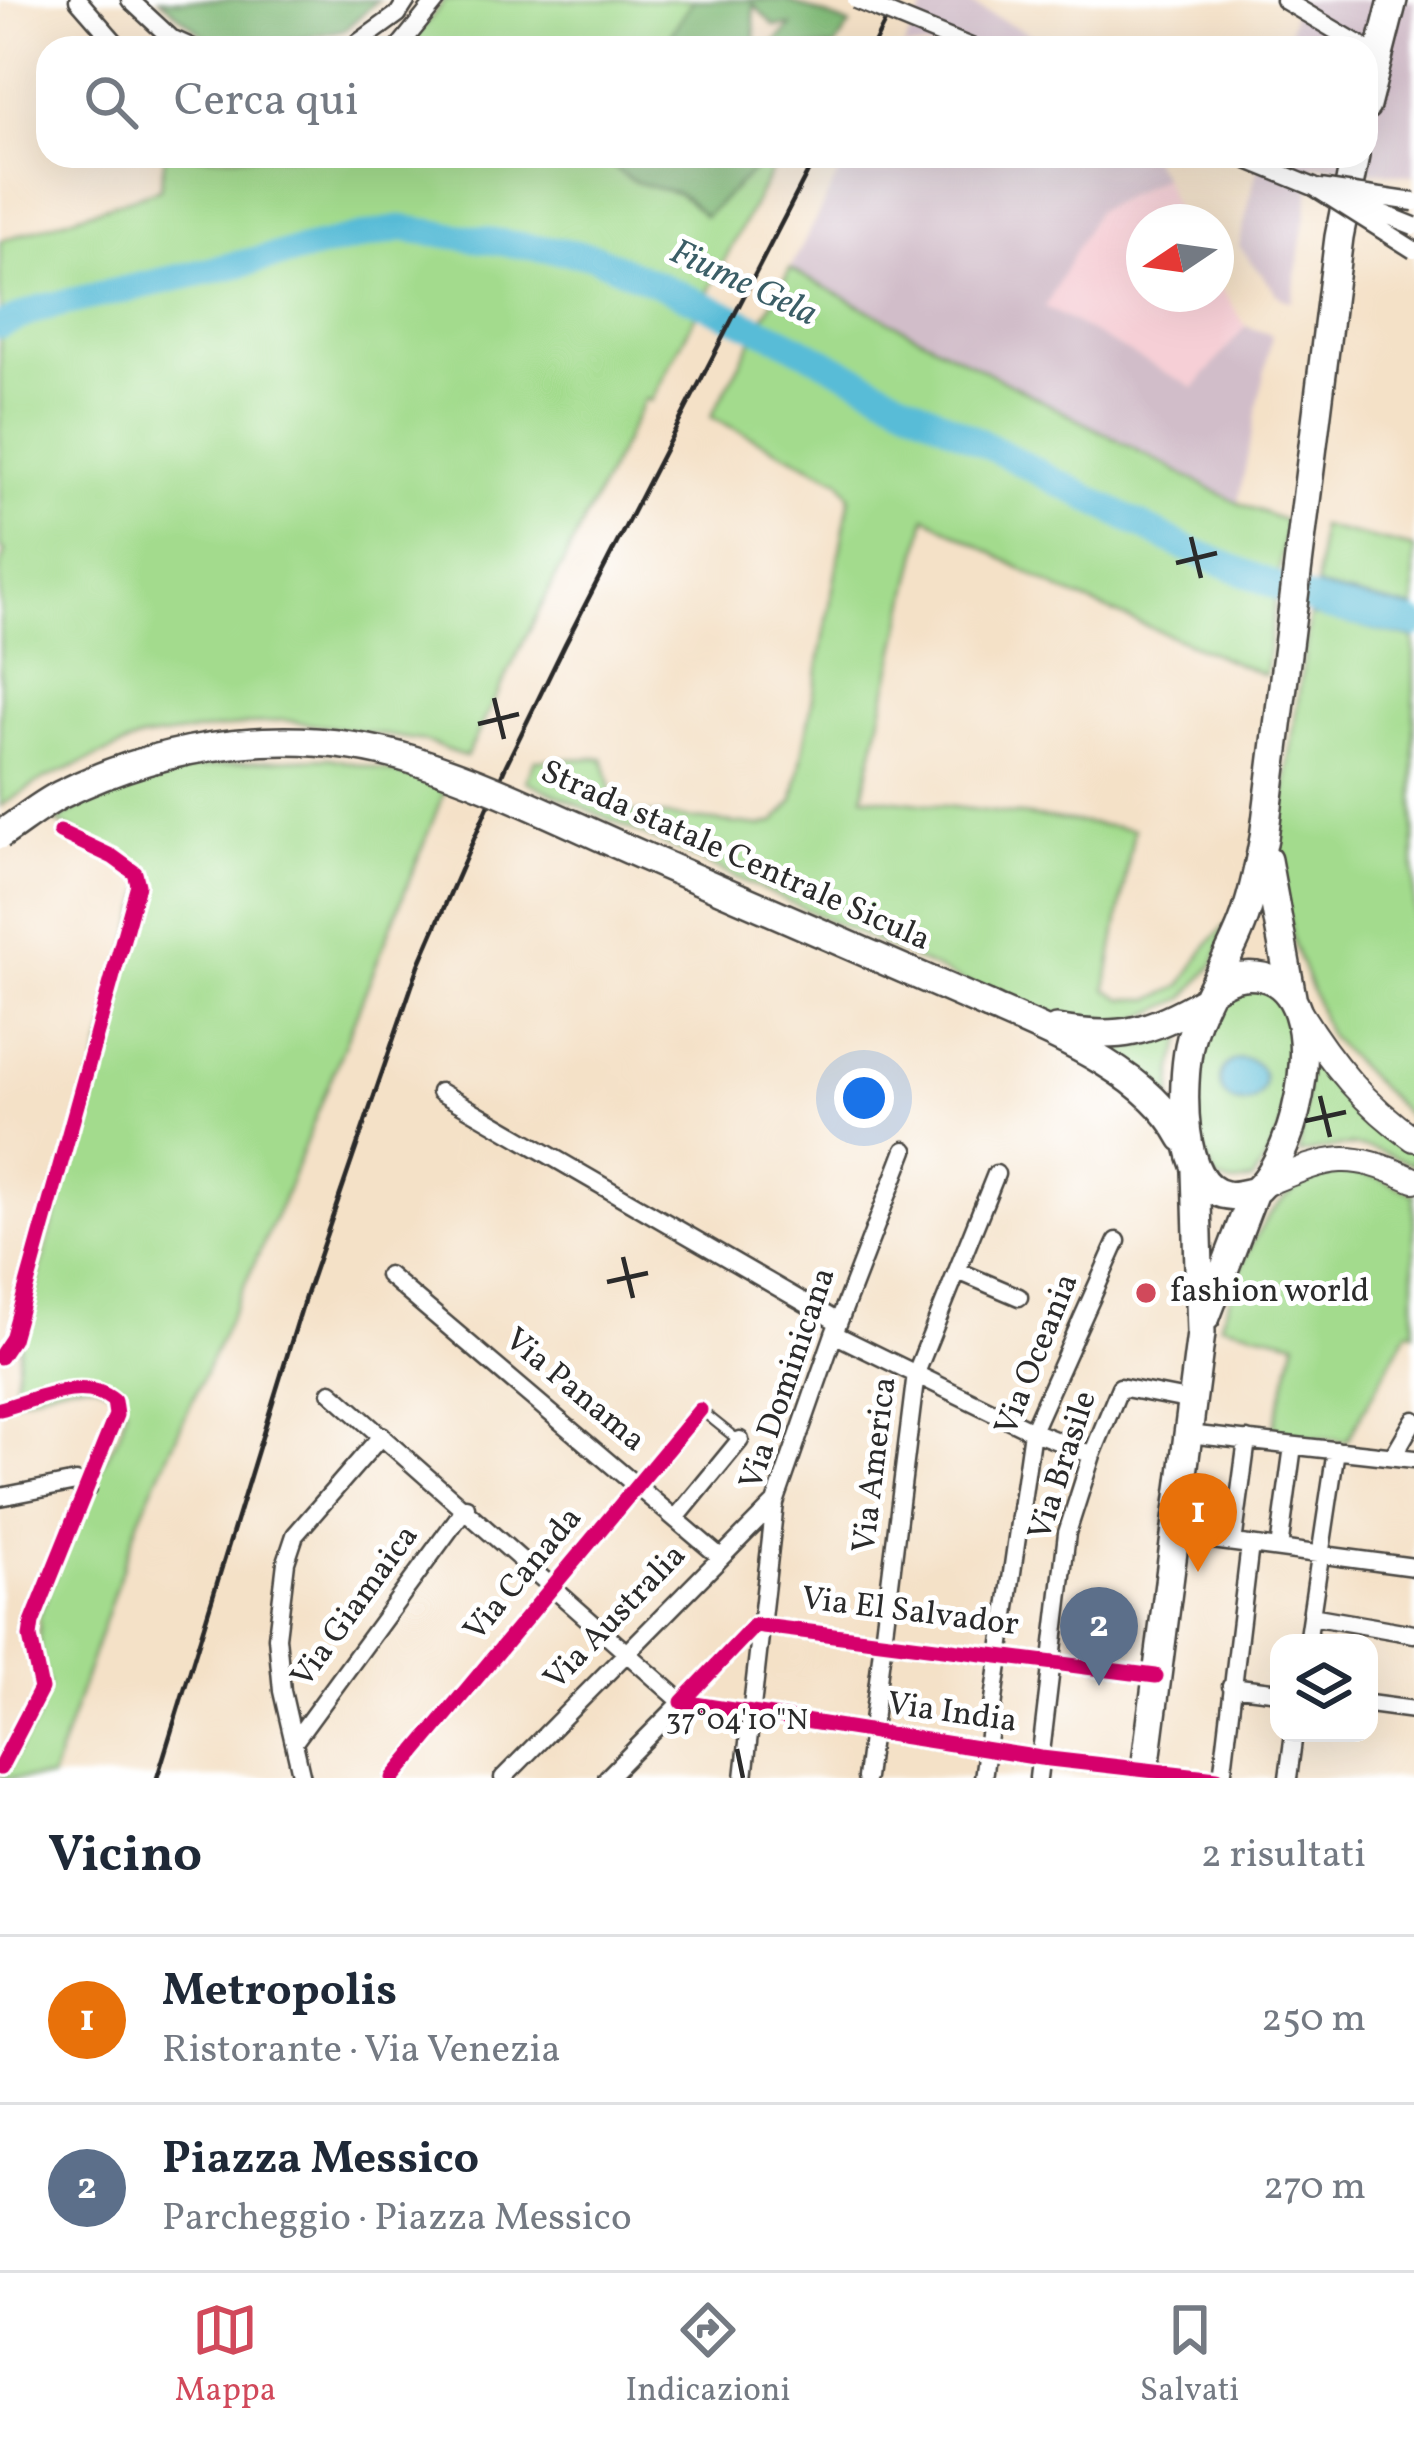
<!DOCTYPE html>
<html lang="it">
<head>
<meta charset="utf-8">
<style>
  :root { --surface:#fff; --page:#f2f2f3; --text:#1f2937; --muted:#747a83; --line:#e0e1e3; --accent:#d1495b }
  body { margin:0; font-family:Vollkorn,serif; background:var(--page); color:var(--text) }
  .controls { position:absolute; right:36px; bottom:36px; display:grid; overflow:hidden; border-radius:24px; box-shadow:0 12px 48px #0002 }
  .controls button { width:108px; height:108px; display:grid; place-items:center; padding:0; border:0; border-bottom:3px solid var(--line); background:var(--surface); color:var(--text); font:60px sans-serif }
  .compass { position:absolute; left:1126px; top:204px; width:108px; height:108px; border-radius:50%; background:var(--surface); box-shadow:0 12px 48px #0002; rotate:257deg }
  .you { position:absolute; left:864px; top:1098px; width:42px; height:42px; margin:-30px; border:9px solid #fff; border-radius:50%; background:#1a73e8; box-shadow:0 0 0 18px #1a73e833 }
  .badge { display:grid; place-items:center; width:78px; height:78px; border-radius:50%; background:var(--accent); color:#fff; font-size:39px; font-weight:700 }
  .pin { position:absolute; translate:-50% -99px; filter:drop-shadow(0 3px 6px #0008) }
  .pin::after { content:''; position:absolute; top:63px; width:42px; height:36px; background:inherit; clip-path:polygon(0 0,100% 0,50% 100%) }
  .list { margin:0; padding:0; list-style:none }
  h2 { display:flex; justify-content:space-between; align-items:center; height:156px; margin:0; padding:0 48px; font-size:51px }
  h2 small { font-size:39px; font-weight:400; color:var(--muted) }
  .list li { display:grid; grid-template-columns:78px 1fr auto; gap:36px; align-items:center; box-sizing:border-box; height:168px; padding:0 48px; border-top:3px solid var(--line) }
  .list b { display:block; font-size:45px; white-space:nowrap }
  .list p { margin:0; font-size:39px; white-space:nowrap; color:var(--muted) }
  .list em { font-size:39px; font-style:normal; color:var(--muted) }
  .icon { flex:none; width:66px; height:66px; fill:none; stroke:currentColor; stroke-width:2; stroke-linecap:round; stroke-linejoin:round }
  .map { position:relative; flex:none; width:1414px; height:1778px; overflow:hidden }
  .search { position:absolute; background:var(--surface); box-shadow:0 12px 48px #0002; left:36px; right:36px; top:36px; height:132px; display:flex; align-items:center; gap:30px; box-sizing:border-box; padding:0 42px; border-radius:36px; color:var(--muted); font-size:45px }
  .sheet { height:492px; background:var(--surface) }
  nav { display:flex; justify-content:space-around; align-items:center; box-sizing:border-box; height:168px; border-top:3px solid var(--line); background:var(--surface); font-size:33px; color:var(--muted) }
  nav a { display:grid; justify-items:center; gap:6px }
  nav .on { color:var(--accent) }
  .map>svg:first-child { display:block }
  .built { fill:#f6cfd6 }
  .industrial { fill:#d1bdc9 }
  .green { fill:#a3db8d; stroke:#67835c; stroke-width:3 }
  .forest { fill:#82bb78; stroke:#567352; stroke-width:3 }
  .water { fill:#58bcd7; stroke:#427481; stroke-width:3 }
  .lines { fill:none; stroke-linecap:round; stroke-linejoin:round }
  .river { stroke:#58bcd7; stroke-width:27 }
  .lane-casing { stroke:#494642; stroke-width:12 }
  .street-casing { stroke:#494642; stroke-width:21 }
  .secondary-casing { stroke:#494642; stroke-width:28 }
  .primary-casing { stroke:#494642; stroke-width:32 }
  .lane { stroke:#fff; stroke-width:8 }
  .street { stroke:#fff; stroke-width:16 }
  .secondary { stroke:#fff; stroke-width:24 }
  .primary { stroke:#fff; stroke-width:27 }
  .rail { stroke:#2b2b2b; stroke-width:4.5 }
  .street-bridge-casing { stroke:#494642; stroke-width:21; stroke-linecap:butt }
  .primary-bridge-casing { stroke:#494642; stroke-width:32; stroke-linecap:butt }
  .street-bridge { stroke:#fff; stroke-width:16 }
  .primary-bridge { stroke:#fff; stroke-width:27 }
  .cycleway-casing { stroke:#fff; stroke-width:22 }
  .cycleway { stroke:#d6006c; stroke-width:15 }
  .ticks { fill:none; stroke:#2b2b2b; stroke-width:4.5 }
  .poi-dot { fill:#d1495b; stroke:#fff; stroke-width:4.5 }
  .labels { text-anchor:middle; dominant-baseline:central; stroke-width:10; stroke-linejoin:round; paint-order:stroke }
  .street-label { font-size:33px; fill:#2b2b2b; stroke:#fff }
  .poi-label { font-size:33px; fill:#2b2b2b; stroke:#fff; text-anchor:start }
  .water-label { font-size:36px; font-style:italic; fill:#3b5e67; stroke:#fff }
  .ticks-label { font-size:30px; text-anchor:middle; fill:#2b2b2b; stroke:#fff; stroke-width:10; stroke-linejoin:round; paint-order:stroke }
</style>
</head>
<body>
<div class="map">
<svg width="1414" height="1778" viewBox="0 0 1414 1778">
  <rect width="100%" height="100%" fill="#fff"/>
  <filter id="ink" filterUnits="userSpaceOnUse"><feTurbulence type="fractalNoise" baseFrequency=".00833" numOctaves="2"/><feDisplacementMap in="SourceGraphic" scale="24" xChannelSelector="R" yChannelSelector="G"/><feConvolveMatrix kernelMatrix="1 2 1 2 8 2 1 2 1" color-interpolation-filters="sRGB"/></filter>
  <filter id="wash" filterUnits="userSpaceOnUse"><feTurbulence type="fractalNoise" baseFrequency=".004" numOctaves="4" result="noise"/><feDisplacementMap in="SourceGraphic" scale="48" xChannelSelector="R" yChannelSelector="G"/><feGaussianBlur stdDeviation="2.7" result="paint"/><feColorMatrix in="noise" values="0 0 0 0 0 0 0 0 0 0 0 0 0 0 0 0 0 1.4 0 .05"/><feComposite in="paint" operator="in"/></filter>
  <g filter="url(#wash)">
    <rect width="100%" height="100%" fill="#f4e1c7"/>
    <!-- built -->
    <path class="built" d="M1163 177 1179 222H1144V294H1216V280L1246 326 1194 388 1044 307 1096 211Z"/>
    <!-- industrial -->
    <path class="industrial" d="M928 0H962L1058 48H903Z
      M1296 0H1414V176L1314 164 1292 302 1281 298 1239 246 1260 156H1366V48H1285Z
      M848 156H1149L1163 177 1096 211 1045 307 1194 388 1246 326 1272 335 1238 503 790 269Z"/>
    <!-- green -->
    <path class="green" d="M445 0H693L662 48H406Z
      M165 156H605C625 184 643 184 673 192 685 195 696 208 705 216L769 156H779L651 401 645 399 466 757 424 741 283 720 140 739 46 778 0 806V568L5 551 0 548V241L160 189Z
      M790 269 1238 503 1286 521 1265 675 1064 592 926 517 863 796 1134 829 1106 989 1123 999H1152L1181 986 1208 944 1229 922 1215 963 1185 998 1136 1020 1105 1027 1057 1018 971 985 526 781 535 760 603 758 617 811 760 826 775 822 794 800 850 496 840 480 711 417Z
      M1320 526 1414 548V609L1317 587Z
      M1310 615 1414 638V1122L1329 1036 1293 942 1276 853Z
      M330 758 427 780 445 790 283 1200 139 1519 51 1778H1L36 1720 48 1686 39 1649V1615L88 1489 120 1433 126 1407C99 1363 54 1389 13 1400L21 1340 149 871 56 822C138 766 234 760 330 758Z
      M1253 984C1265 989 1277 993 1283 1006 1297 1041 1289 1114 1273 1147 1267 1158 1259 1169 1253 1180L1232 1184 1216 1179 1195 1132 1200 1050 1216 1006 1232 989Z
      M1187 1025 1174 1065 1171 1100 1114 1050 1148 1045Z
      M1310 1054 1347 1101 1414 1153V1165C1360 1143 1356 1142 1299 1154Z
      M1348 1172 1378 1178 1414 1194V1332L1408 1330 1347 1441 1272 1434 1296 1341 1220 1324C1248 1255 1262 1181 1348 1172Z"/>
    <!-- forest -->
    <path class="forest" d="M160 0H378L345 29 274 45 207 38Z
      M693 0H786L850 25 834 48H769L791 26H774L753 4 756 48H662Z
      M605 156H769L705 216C696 208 685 195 674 192 643 184 625 184 605 156Z"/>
    <!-- water -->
    <path class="water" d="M1317 587 1414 609V638L1310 615Z
      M1220 1081a22 22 0 1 1 44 0a22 22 0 1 1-44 0Z"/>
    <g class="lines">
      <!-- river -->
      <path class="river" d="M0 325 41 308 401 228 593 256 778 337 1179 545 1327 607 1414 624"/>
    </g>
  </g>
  <g filter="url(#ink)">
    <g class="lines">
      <!-- lane casing -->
      <g class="lane-casing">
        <path id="lane" d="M703 1412 738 1440"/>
      </g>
      <!-- street casing -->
      <g class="street-casing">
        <path id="street" d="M78 0 120 48
          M130 0 171 38 193 48
          M1284 0 1377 55
          M351 48 398 14 407 0
          M398 48 437 0
          M1238 156 1314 187
          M440 1092 838 1322
          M958 1271 1019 1297
          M388 1275 719 1556
          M834 1334 1032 1431 1092 1455
          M0 1357 12 1339 138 885 135 873 113 857 60 832
          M331 1392 682 1702 607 1778
          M0 1409C35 1400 84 1375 114 1401L116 1415 32 1623 30 1637 41 1689 0 1768
          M1188 1434 1414 1459
          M1393 1456 1414 1420
          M0 1497 76 1482 88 1489
          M676 1518 740 1440
          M1175 1535 1414 1567
          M1233 1543 1247 1440
          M1279 1549 1293 1446
          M1311 1616 1414 1634
          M1307 1643 1336 1450
          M1156 1676 755 1625 682 1702 1041 1758 1217 1778
          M1231 1686 1279 1692
          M1369 1704 1414 1710
          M294 1742 466 1507
          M302 1778 282 1691 277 1637 286 1562 295 1535 382 1435
          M393 1778 700 1410
          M503 1778 775 1503
          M744 1778 775 1503 834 1334 905 1150
          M866 1778 916 1373 996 1174
          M983 1778 1032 1431 1117 1241
          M1038 1778 1067 1533 1092 1455 1120 1387 1192 1401
          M1222 1778 1250 1545
          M1288 1778 1294 1733"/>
      </g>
      <!-- secondary casing -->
      <g class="secondary-casing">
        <path id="secondary" d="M1300 1013C1331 1063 1365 1105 1414 1139
          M1264 1184C1331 1157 1346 1149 1414 1180"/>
      </g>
      <!-- primary casing -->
      <g class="primary-casing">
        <path id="primary" d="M1366 106 1393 0
          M1267 860 1292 997
          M1210 991C1226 979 1242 972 1263 977 1334 994 1299 1156 1254 1192 1246 1193 1235 1197 1227 1195 1177 1188 1182 1082 1189 1046 1199 998 1233 957 1247 910 1255 887 1259 862 1264 838L1339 237 1355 156
          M989 1006C1055 1035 1148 1072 1183 1138
          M1056 1029C1119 1041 1150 1032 1205 1000
          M1206 1317 1254 1192
          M1144 1778 1201 1333 1196 1171"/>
      </g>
      <!-- lane -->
      <use href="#lane" class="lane"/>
      <!-- street -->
      <use href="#street" class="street"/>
      <!-- secondary -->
      <use href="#secondary" class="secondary"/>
      <!-- primary -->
      <use href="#primary" class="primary"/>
      <!-- rail -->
      <path class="rail" d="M872 48 896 0
        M157 1778 306 1294 419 965 506 765 565 644 816 156"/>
      <!-- street-bridge casing -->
      <g class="street-bridge-casing">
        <path id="street-bridge" d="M856 0 973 48
          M1314 187 1414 250
          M1320 188 1414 202
          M1354 202 1414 226"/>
      </g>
      <!-- primary-bridge casing -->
      <g class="primary-bridge-casing">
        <path id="primary-bridge" d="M0 835C20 822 39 806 60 795 168 741 297 724 413 760 491 784 565 822 639 854 756 905 873 955 989 1006"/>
      </g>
      <!-- street-bridge -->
      <use href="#street-bridge" class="street-bridge"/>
      <!-- primary-bridge -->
      <use href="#primary-bridge" class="primary-bridge"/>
      <!-- cycleway casing -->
      <g class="cycleway-casing">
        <path id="cycleway" d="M0 1357 12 1339 138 885 135 873 113 857 60 832
          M0 1409C35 1400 84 1375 114 1401L116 1415 32 1623 30 1637 41 1689 0 1768
          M1156 1676 755 1625 682 1702 1041 1758 1217 1778
          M393 1778 700 1410"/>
      </g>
      <!-- cycleway -->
      <use href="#cycleway" class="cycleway"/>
    </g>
  </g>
  <!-- ticks -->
  <path class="ticks" d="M1191 537 1201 578M1176 563 1217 553M494 698 504 739M478 724 519 714M1320 1096 1330 1137M1305 1121 1346 1112M623 1257 633 1298M607 1282 648 1273M737 1749 743 1778"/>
  <!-- markers -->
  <circle class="poi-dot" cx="1146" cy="1293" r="12"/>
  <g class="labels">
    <!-- street labels -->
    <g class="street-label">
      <text transform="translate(735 857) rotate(24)">Strada statale Centrale Sicula</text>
      <text transform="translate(1038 1355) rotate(-68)">Via Oceania</text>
      <text transform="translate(789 1379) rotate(-71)">Via Dominicana</text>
      <text transform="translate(574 1391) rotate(40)">Via Panama</text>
      <text transform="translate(876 1465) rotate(-83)">Via America</text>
      <text transform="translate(1064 1466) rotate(-72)">Via Brasile</text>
      <text transform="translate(524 1575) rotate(-50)">Via Canada</text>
      <text transform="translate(356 1607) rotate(-54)">Via Giamaica</text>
      <text transform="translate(910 1613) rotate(7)">Via El Salvador</text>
      <text transform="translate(616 1618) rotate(-46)">Via Australia</text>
      <text transform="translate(952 1714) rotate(8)">Via India</text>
    </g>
    <!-- poi labels -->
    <g class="poi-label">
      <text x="1170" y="1293">fashion world</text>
    </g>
    <!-- water labels -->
    <g class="water-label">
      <text transform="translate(743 284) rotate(25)">Fiume Gela</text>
    </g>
  </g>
  <g class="ticks-label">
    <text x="737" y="1729">37°04'10"N</text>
  </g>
</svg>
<div class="controls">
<button><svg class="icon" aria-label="layers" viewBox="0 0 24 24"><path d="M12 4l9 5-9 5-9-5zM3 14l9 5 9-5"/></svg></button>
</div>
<svg class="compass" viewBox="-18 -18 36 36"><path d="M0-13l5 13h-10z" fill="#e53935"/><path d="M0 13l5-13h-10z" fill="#747a83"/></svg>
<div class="you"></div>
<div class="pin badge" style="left:1198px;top:1572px;background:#e8710a">1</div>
<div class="pin badge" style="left:1099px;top:1686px;background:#5c6f8a">2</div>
<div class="search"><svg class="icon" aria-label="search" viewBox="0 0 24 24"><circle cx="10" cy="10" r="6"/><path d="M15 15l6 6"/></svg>Cerca qui</div>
</div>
<section class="sheet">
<h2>Vicino<small>2 risultati</small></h2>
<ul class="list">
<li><span class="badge" style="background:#e8710a">1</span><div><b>Metropolis</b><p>Ristorante · Via Venezia</p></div><em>250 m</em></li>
<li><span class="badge" style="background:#5c6f8a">2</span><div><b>Piazza Messico</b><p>Parcheggio · Piazza Messico</p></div><em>270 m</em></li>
</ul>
</section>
<nav>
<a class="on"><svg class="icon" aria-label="map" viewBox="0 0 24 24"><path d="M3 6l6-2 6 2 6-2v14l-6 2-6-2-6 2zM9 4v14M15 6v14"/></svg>Mappa</a>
<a><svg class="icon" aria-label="directions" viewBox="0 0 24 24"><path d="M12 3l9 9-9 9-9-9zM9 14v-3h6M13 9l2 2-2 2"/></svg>Indicazioni</a>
<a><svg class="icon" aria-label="saved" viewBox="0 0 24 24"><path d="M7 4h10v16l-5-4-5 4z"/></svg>Salvati</a>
</nav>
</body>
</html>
